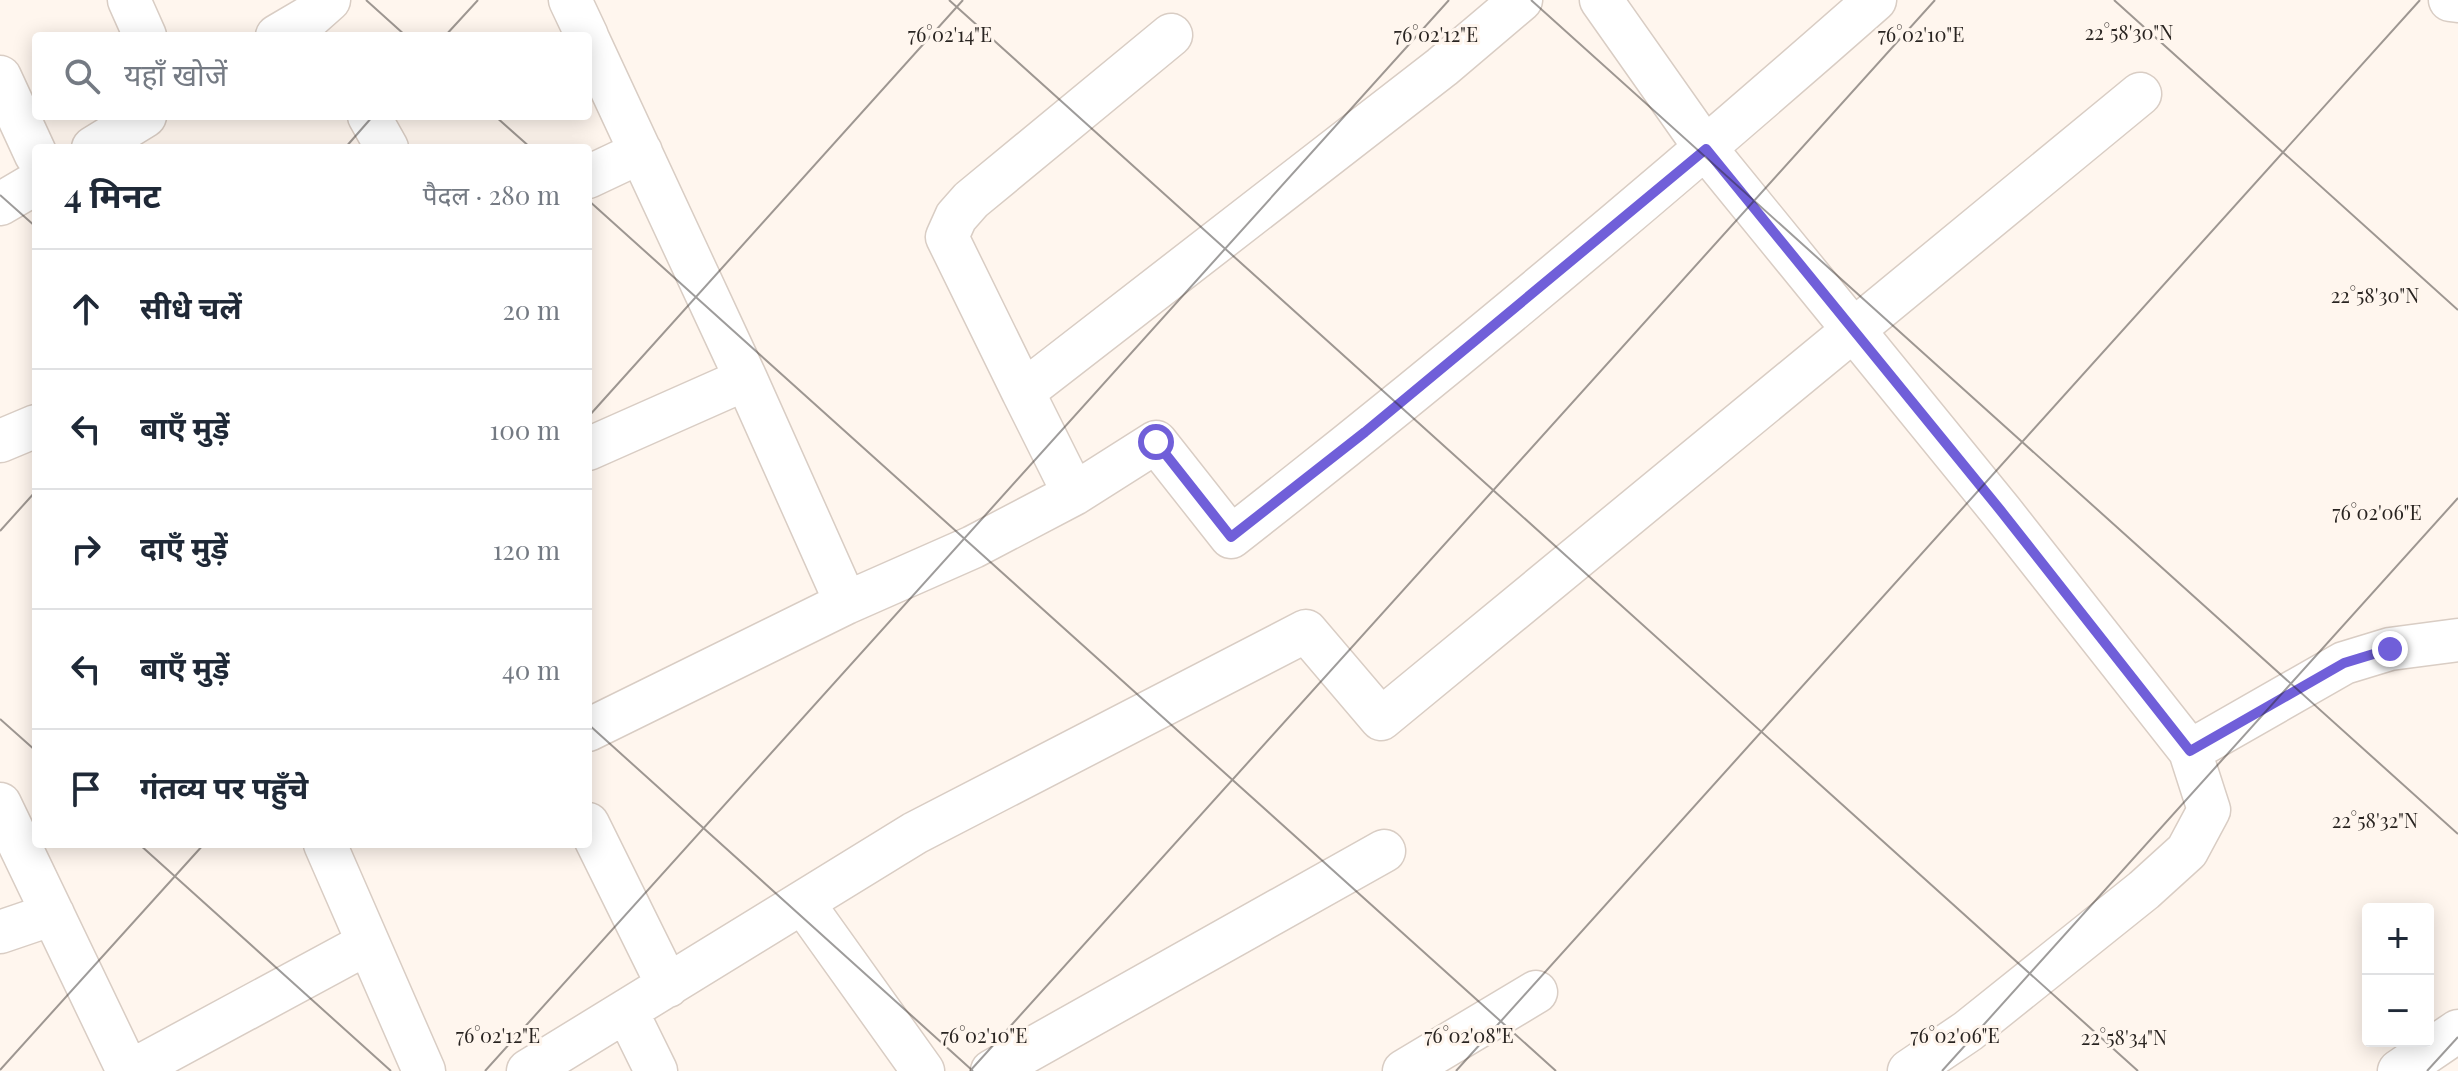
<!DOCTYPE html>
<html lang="hi">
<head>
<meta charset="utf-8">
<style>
  :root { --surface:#fff; --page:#f2f2f3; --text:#1f2937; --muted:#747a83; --line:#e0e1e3 }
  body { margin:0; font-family:"Playfair Display","Noto Sans Devanagari",serif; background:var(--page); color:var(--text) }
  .controls { position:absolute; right:24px; bottom:24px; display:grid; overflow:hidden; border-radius:8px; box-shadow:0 4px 20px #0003 }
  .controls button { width:72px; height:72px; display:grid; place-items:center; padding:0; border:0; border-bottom:2px solid var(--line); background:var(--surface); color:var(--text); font:40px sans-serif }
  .stop { position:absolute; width:24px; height:24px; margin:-18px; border:6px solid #705fd9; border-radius:50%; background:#fff }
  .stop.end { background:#705fd9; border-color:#fff; box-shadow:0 2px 8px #0008 }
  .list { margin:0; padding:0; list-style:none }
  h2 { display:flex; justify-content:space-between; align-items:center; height:104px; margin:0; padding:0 32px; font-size:34px }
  h2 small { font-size:26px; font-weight:400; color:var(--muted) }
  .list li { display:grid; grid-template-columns:52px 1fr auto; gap:24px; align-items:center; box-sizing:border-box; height:120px; padding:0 32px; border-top:2px solid var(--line) }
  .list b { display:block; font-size:30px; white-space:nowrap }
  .list em { font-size:26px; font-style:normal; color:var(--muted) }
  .icon { flex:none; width:44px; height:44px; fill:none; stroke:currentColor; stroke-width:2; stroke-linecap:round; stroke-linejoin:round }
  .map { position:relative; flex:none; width:2458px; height:1071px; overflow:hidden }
  .search { position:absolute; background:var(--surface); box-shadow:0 4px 20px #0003; left:32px; top:32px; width:560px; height:88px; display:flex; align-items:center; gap:20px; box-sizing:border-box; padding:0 28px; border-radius:8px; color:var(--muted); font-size:30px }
  .panel { position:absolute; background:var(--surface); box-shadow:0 4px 20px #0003; left:32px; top:144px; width:560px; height:704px; border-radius:8px }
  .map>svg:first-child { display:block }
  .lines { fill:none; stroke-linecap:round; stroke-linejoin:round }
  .street-casing { stroke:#d9cdc4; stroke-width:45 }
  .street { stroke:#fff; stroke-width:42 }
  .route { stroke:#705fd9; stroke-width:10 }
  .ticks { fill:none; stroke:#292421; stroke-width:2; stroke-opacity:0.45 }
  .ticks-label { font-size:20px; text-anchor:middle; fill:#292421; stroke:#fff6ee; stroke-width:6; stroke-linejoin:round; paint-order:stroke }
</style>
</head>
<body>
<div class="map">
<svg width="2458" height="1071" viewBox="0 0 2458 1071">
  <rect width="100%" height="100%" fill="#fff6ee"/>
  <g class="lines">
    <!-- street casing -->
    <g class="street-casing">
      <path id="street" d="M129 0 145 36
        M570 0 587 36
        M1601 0 1706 149 2001 511 2190 751 2209 810 2187 851 2144 890 1968 1031 1909 1071
        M2450 0 2458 1
        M277 36 311 16 329 0
        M588 39 746 379 846 603
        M0 77 36 155
        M369 116 387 148
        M93 148 145 116
        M588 177 641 152
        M0 204 36 183
        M1023 392 947 237 956 217 971 200 1171 35
        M0 441 36 426
        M588 449 746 379
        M1074 494 1023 392 1442 67 1521 0
        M588 730 846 603 973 547 1074 494 1156 442 1231 537C1451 365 1665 185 1875 0
        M2190 751 2344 663 2390 649 2458 640
        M0 804 128 1071
        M588 824 668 986
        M325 844 424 1071
        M803 903 923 1071
        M0 932 53 914
        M627 1012 656 1071
        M131 1071 368 943
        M528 1071 915 833 1306 631 1381 719 2140 94
        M992 1071 1384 851
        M1404 1071 1536 992
        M2399 1071 2458 1031"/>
    </g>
    <!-- street -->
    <use href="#street" class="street"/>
  </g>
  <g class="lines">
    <!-- route -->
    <path class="route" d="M1156 442 1231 537 1365 432 1706 149 2001 511 2190 751 2344 663 2390 649"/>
  </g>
  <!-- ticks -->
  <path class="ticks" d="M366 0 406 36M949 0 2138 1071M1531 0 2458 834M2114 0 2458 310M445 36 478 0M495 116 531 148M345 148 373 116M0 195 36 227M588 200 1556 1071M588 417 963 0M0 531 36 491M0 719 36 751M588 724 973 1071M139 844 391 1071M0 1070 204 844M485 1071 1449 0M970 1071 1935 0M1456 1071 2420 0M1942 1071 2458 498M2427 1071 2458 1037"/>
  <g class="ticks-label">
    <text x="2129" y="40">22°58'30"N</text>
    <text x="950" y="42">76°02'14"E</text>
    <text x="1436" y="42">76°02'12"E</text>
    <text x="1921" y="42">76°02'10"E</text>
    <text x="2375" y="303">22°58'30"N</text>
    <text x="2377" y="520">76°02'06"E</text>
    <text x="2375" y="828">22°58'32"N</text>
    <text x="498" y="1043">76°02'12"E</text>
    <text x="984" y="1043">76°02'10"E</text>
    <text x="1469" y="1043">76°02'08"E</text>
    <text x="1955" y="1043">76°02'06"E</text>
    <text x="2124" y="1045">22°58'34"N</text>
  </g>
</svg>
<div class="controls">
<button>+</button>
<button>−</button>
</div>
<div class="stop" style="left:1156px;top:442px"></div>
<div class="stop end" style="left:2390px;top:649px"></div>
<div class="search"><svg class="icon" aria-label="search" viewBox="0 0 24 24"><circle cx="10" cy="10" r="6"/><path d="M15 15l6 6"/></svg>यहाँ खोजें</div>
<section class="panel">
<h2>4 मिनट<small>पैदल · 280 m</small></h2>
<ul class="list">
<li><svg class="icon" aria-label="ahead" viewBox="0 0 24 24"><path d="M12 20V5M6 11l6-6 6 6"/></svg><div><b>सीधे चलें</b></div><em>20 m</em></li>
<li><svg class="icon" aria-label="left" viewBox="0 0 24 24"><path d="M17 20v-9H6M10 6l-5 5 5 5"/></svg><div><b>बाएँ मुड़ें</b></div><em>100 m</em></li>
<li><svg class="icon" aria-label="right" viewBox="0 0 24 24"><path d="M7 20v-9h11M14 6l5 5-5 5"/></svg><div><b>दाएँ मुड़ें</b></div><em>120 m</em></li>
<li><svg class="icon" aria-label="left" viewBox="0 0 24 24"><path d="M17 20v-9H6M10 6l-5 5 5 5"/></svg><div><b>बाएँ मुड़ें</b></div><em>40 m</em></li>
<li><svg class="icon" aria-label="arrive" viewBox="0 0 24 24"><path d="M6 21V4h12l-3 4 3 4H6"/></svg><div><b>गंतव्य पर पहुँचे</b></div></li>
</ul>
</section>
</div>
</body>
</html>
